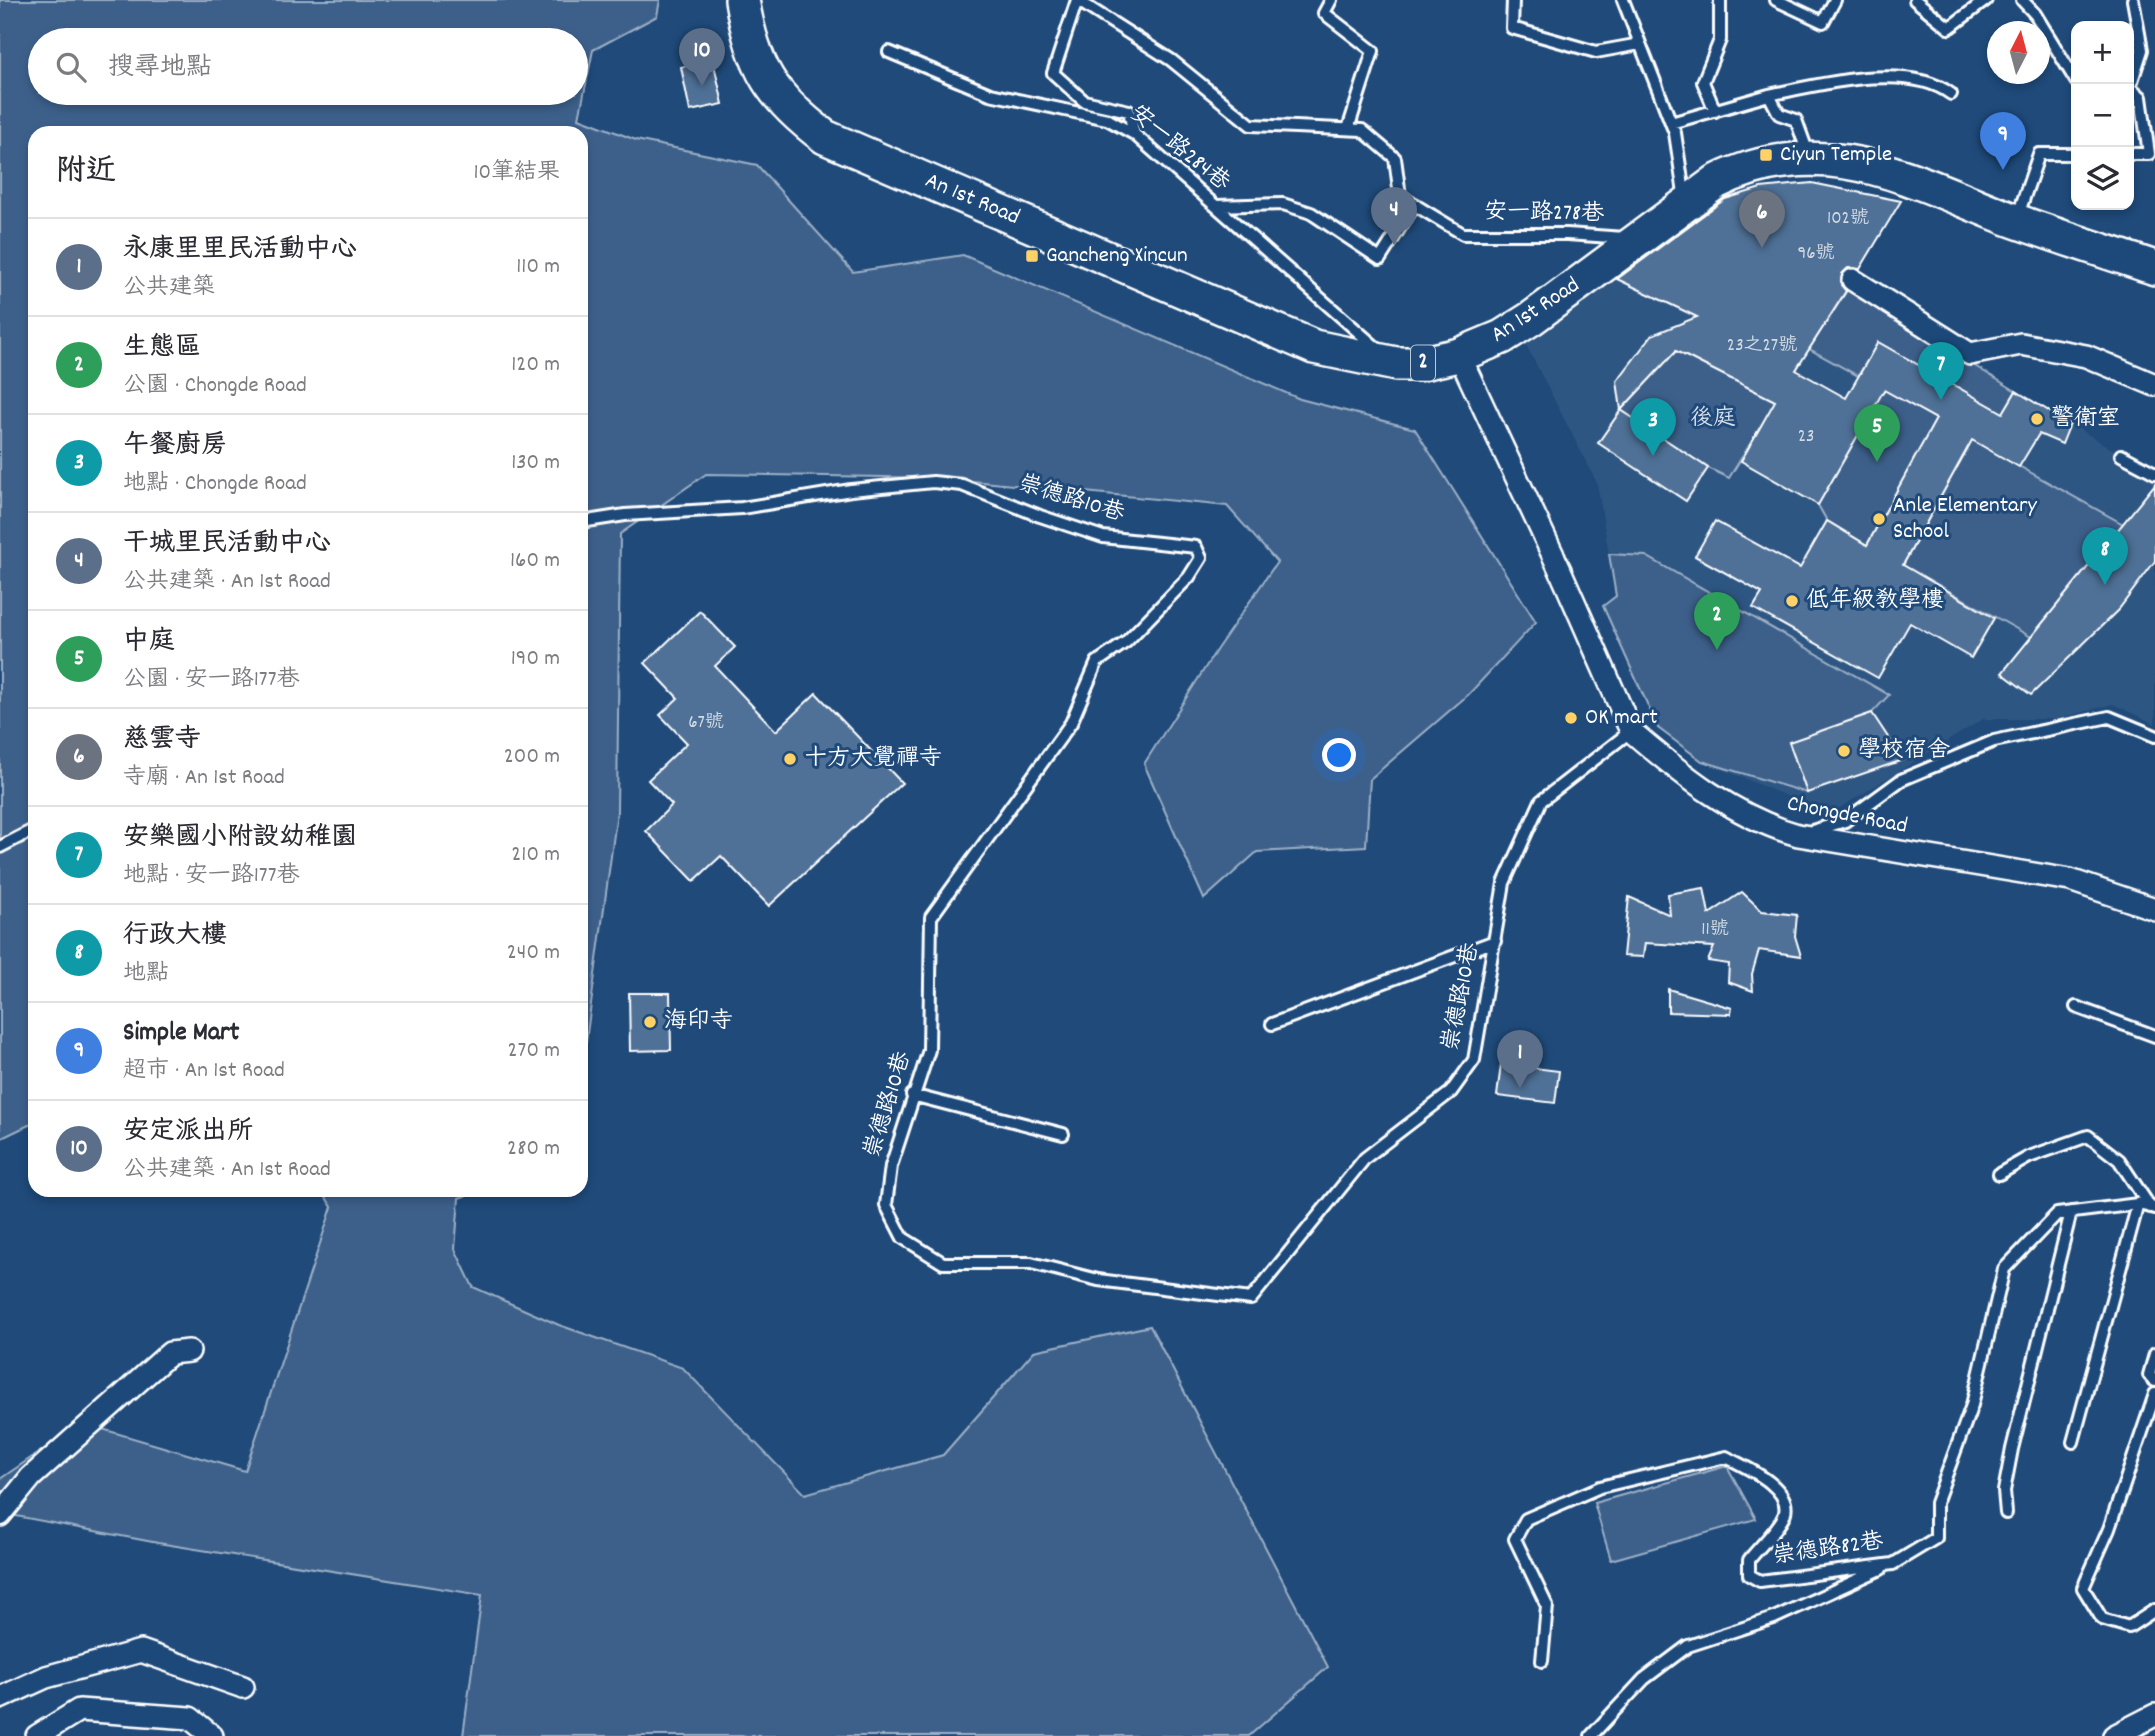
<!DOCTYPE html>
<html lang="zh-TW">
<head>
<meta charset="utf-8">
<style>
  :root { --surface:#fff; --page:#f2f2f3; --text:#2b2b33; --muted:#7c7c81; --line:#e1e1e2; --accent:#db2777 }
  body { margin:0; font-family:Dekko,"LXGW WenKai TC",sans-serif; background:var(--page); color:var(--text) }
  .controls { position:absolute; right:21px; top:21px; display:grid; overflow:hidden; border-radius:14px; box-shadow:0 4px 10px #0003 }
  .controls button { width:63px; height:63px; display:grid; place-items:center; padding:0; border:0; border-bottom:2px solid var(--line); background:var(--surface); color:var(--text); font:35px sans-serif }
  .compass { position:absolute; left:1987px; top:21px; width:63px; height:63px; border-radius:50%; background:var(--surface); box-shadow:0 4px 10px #0003; rotate:6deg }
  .you { position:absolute; left:1340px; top:756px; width:24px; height:24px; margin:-18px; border:5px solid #fff; border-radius:50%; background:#1a73e8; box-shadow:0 0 0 10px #1a73e833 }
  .badge { display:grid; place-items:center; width:46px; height:46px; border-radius:50%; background:var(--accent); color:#fff; font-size:23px; font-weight:700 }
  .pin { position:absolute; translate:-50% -58px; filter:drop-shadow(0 2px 4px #0008) }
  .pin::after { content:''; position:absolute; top:37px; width:24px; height:21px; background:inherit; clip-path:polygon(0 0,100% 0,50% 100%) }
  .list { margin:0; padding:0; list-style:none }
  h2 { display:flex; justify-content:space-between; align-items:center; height:91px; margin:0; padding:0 28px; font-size:30px }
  h2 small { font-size:23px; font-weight:400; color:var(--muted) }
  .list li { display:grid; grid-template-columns:46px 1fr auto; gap:21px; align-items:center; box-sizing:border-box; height:98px; padding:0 28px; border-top:2px solid var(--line) }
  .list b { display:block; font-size:26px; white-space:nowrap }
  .list p { margin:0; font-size:23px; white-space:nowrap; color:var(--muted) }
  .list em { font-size:23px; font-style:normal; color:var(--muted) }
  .icon { flex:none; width:38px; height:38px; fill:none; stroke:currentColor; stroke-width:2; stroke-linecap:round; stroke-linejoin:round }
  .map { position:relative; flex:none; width:2155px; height:1736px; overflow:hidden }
  .search { position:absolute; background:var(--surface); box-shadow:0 4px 10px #0003; left:28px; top:28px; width:560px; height:77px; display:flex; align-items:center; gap:18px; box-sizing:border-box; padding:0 24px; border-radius:38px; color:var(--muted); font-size:26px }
  .panel { position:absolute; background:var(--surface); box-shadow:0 4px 10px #0003; left:28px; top:126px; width:560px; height:1071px; border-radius:21px }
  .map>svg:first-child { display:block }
  .built { fill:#2e5683 }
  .green { fill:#3c618b; stroke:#9eb0c5; stroke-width:2; fill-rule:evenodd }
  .building { fill:#507197; stroke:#fff; stroke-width:2 }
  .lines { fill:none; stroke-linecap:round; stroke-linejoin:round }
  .lane-casing { stroke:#fff; stroke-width:16 }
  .street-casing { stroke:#fff; stroke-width:26 }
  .primary-casing { stroke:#fff; stroke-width:38 }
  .lane { stroke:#1f4a7a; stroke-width:10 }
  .street { stroke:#1f4a7a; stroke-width:21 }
  .primary { stroke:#1f4a7a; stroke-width:33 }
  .poi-dot { fill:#ffd166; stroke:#1f4a7a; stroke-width:2.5 }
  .labels { text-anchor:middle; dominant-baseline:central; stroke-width:6; stroke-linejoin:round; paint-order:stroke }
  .number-label { font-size:19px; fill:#d3dce5 }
  .shield { fill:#1f4a7a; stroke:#bcc9d7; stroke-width:2 }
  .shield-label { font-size:21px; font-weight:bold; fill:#fff }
  .street-label { font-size:23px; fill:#fff; stroke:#1f4a7a }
  .poi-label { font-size:23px; fill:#fff; stroke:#1f4a7a; text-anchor:start }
  .park-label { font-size:23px; fill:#d8dfe8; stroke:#1f4a7a }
</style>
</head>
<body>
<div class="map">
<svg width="2155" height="1736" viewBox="0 0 2155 1736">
  <rect width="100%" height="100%" fill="#1f4a7a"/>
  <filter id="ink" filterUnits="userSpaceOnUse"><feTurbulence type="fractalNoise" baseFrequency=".0143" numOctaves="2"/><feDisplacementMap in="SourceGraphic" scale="14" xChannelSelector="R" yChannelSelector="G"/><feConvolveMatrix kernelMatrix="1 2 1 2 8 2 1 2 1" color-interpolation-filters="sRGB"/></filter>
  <g filter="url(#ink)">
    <!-- built -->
    <path class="built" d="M1615 279 1799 365 1848 289 2155 475V724L2113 704 2057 719H1983L1830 814 1702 761 1658 728 1603 606 1616 596 1597 483 1526 345Z"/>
    <!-- green -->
    <path class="green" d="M0 0H660L657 16 593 50 579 118 636 140 757 165 853 272 963 255 1300 399 1415 429 1536 622 1469 694 1370 779 1366 846 1257 852 1204 899 1144 764 1217 649 1277 562 1227 506 941 478 706 474 620 534 617 812 581 1078V133H35V1122L0 1139ZM40 40H576V93H40Z
      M1848 289 2016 391 2003 413 1878 342 1858 376 1809 349Z
      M1676 351 1754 390 1799 365 1729 478 1708 468 1621 410Z
      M1879 387 1936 419 1867 545 1827 521 1818 505 1871 412Z
      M1972 440 2123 524 2031 637 1903 565Z
      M1609 554 1646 556 1889 695 1872 713 1789 742 1807 793 1702 761 1658 728 1603 606 1616 596Z
      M321 1190H480L459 1198 455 1249 473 1287 559 1325 683 1368 805 1494 943 1455 1034 1351 1150 1326 1328 1667 1249 1736H463L482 1595 158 1543 0 1513V1479L82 1423 245 1471 332 1207Z
      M1727 1466 1756 1519 1611 1560 1594 1503Z"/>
    <!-- building -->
    <path class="building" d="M713 60 723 104 690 111 681 67Z
      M1812 183 1901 201 1860 269 1848 268 1842 274 1841 285 1846 291 1796 370 1846 398 1878 342 2003 413 2016 391 2070 424 2062 444 2039 434 2019 467 1972 440 1903 565 1994 618 1971 658 1910 623 1878 678 1753 608 1762 593 1695 556 1715 521 1800 568 1827 521 1867 545 1936 419 1884 390 1818 505 1741 461 1775 401 1676 351 1621 410 1617 381 1652 335 1697 317 1617 279 1725 199 1761 188Z
      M1621 410 1708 468 1686 501 1598 443Z
      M2155 484V561L2119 609 2031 695 2002 673Z
      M700 611 735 647 715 666 776 731 816 693 902 783 769 906 721 856 694 881 646 831 672 805 648 780 687 743 660 715 678 698 645 663Z
      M1872 713 1903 760 1807 793 1789 742Z
      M1704 888 1709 914 1742 892 1762 911 1797 915 1795 936 1801 956 1759 950 1752 974 1753 991 1728 982 1729 964 1708 961 1714 947 1645 943 1643 957 1623 956 1629 897 1670 915 1668 894Z
      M1668 989 1732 1008 1731 1014 1668 1012Z
      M629 993H670L671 1050 630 1051Z
      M1501 1064 1559 1071 1555 1103 1497 1096Z"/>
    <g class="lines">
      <!-- lane casing -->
      <g class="lane-casing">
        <path id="lane" d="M1331 0 1324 13 1373 51 1348 129
          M1513 0 1512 28 1596 52 1640 44
          M1623 0 1675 133 1685 200
          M1776 0 1823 22 1835 0
          M1915 0 1949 28 1986 0
          M2022 0 2035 14 2076 81
          M889 52 990 94 1107 119 1134 134 1380 351
          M1769 95C1818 85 1908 61 1951 94
          M1715 111 1703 82 1720 40V0
          M1671 123 1769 95 1779 114 1796 120 1809 156
          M1134 134 1129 111 1084 101 1053 73 1077 0 1171 60 1251 125 1362 130 1395 158 1400 196 1463 234H1567L1625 238
          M2129 154H2149L2141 97 2130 87 2142 50 2133 0
          M1216 206 1283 204 1311 213 1380 259 1415 204
          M2017 218 2039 154H2076
          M2121 455 2155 473
          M581 522 625 515 742 508 851 490 933 482 962 485 1040 516 1103 537 1196 547 1201 558 1189 577 1126 642 1097 662 1071 723 931 917 929 1050 891 1166 886 1205 903 1238 943 1263H1031L1098 1280 1251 1299 1365 1158 1451 1092 1474 1060 1504 883 1541 801 1631 731
          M1809 832 1845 821 1901 780 1994 741 2109 717 2155 736
          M0 847 35 829
          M2076 1007 2155 1036
          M1272 1024 1495 941
          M912 1095 1063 1134
          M1999 1174 2029 1157 2088 1136 2119 1160 2150 1207
          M2155 1354 2149 1375 2155 1381
          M2155 1394 2109 1529 2083 1588 2102 1619 2129 1627 2155 1610
          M2073 1442 2138 1204
          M2006 1513 2004 1491 2012 1449 2071 1212
          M1542 1661 1547 1606 1515 1539 1526 1519 1600 1487 1726 1457C1745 1467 1795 1488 1784 1516 1777 1531 1759 1547 1749 1560V1575L1760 1581 1893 1564 1936 1538V1503L1972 1405 2004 1269 2057 1214 2138 1204 2155 1208
          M1591 1736 1644 1679 1688 1646 1774 1618 1881 1569"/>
      </g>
      <!-- street casing -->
      <g class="street-casing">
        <path id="street" d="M1853 280 1970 354 2021 344 2086 356 2155 385
          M1459 355 1560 570 1631 731C1681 774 1734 817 1798 835L2070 880 2155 909
          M0 1515 31 1477 170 1353 189 1351
          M0 1698 46 1677 141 1651 243 1687
          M37 1736 79 1710 190 1718 212 1736
          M2114 1736 2155 1715"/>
      </g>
      <!-- primary casing -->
      <g class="primary-casing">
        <path id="primary" d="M742 0C753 67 771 97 825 137L1314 347 1396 364H1418L1459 355 1502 337 1532 318 1716 182C1825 128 1911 181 2013 220 2060 237 2108 252 2155 268"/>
      </g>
      <!-- lane -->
      <use href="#lane" class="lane"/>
      <!-- street -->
      <use href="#street" class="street"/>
      <!-- primary -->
      <use href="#primary" class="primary"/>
    </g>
  </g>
  <!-- markers -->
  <g class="poi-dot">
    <rect x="1759" y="148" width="14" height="14" rx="3.5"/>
    <rect x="1025" y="249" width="14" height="14" rx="3.5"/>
    <circle cx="2037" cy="419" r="7"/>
    <circle cx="1879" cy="519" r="7"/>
    <circle cx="1792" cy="601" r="7"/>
    <circle cx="1571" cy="718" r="7"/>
    <circle cx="1844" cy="751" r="7"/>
    <circle cx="790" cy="759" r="7"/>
    <circle cx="650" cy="1022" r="7"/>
  </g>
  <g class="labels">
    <!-- number labels -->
    <g class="number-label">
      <text x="1848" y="219">102號</text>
      <text x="1816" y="254">96號</text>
      <text x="1762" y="346">23之27號</text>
      <text x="1806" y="437">23</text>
      <text x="706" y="723">67號</text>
      <text x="1715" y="930">11號</text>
    </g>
    <!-- shield labels -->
    <rect class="shield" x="1411" y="345.5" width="24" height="35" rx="5"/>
    <g class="shield-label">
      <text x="1423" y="363">2</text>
    </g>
    <!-- street labels -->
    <g class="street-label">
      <text transform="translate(1179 149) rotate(39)">安一路284巷</text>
      <text transform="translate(972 200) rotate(23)">An 1st Road</text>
      <text transform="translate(1544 214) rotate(1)">安一路278巷</text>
      <text transform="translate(1536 311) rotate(-33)">An 1st Road</text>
      <text transform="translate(1071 500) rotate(17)">崇德路10巷</text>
      <text transform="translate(1847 816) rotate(11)">Chongde Road</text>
      <text transform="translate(1462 997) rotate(-79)">崇德路10巷</text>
      <text transform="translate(889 1105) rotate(-73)">崇德路10巷</text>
      <text transform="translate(1828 1550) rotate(-8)">崇德路82巷</text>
    </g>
    <!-- poi labels -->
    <g class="poi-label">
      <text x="1780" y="155">Ciyun Temple</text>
      <text x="1046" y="256">Gancheng Xincun</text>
      <text x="2051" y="419">警衛室</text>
      <text x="1893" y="506">Anle Elementary<tspan x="1893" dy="26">School</tspan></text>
      <text x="1806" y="601">低年級教學樓</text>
      <text x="1585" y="718">OK mart</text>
      <text x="1858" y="751">學校宿舍</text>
      <text x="804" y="759">十方大覺禪寺</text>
      <text x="664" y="1022">海印寺</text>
    </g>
    <!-- park labels -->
    <g class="park-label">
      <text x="1713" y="419">後庭</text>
    </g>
  </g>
</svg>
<div class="controls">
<button>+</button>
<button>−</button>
<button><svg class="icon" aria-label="layers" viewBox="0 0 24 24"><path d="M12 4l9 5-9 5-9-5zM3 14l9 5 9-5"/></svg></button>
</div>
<svg class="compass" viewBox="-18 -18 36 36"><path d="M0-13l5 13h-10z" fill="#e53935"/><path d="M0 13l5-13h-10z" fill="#7c7c81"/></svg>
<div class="you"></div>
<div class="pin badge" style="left:1520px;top:1088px;background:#5c6f8a">1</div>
<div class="pin badge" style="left:1717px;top:650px;background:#2e9e5b">2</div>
<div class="pin badge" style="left:1653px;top:456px;background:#0f9aa8">3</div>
<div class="pin badge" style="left:1394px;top:245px;background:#5c6f8a">4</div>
<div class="pin badge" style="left:1877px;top:462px;background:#2e9e5b">5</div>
<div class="pin badge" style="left:1762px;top:248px;background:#6b7280">6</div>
<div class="pin badge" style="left:1941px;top:400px;background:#0f9aa8">7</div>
<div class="pin badge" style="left:2105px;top:585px;background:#0f9aa8">8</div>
<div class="pin badge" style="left:2003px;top:170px;background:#3f7fe0">9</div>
<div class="pin badge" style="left:702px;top:86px;background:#5c6f8a">10</div>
<div class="search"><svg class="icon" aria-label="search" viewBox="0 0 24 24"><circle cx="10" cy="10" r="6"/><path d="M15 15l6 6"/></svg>搜尋地點</div>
<section class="panel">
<h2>附近<small>10筆結果</small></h2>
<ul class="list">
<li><span class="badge" style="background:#5c6f8a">1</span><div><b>永康里里民活動中心</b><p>公共建築</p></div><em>110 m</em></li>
<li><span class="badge" style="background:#2e9e5b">2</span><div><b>生態區</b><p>公園 · Chongde Road</p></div><em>120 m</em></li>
<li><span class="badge" style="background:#0f9aa8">3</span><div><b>午餐廚房</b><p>地點 · Chongde Road</p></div><em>130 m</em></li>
<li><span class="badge" style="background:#5c6f8a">4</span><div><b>干城里民活動中心</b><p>公共建築 · An 1st Road</p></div><em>160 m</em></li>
<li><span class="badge" style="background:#2e9e5b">5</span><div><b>中庭</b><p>公園 · 安一路177巷</p></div><em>190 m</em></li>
<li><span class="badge" style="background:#6b7280">6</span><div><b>慈雲寺</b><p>寺廟 · An 1st Road</p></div><em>200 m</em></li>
<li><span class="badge" style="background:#0f9aa8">7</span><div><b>安樂國小附設幼稚園</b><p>地點 · 安一路177巷</p></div><em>210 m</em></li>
<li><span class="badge" style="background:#0f9aa8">8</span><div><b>行政大樓</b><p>地點</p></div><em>240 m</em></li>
<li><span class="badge" style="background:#3f7fe0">9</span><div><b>Simple Mart</b><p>超市 · An 1st Road</p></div><em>270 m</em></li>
<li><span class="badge" style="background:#5c6f8a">10</span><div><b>安定派出所</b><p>公共建築 · An 1st Road</p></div><em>280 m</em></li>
</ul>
</section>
</div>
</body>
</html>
